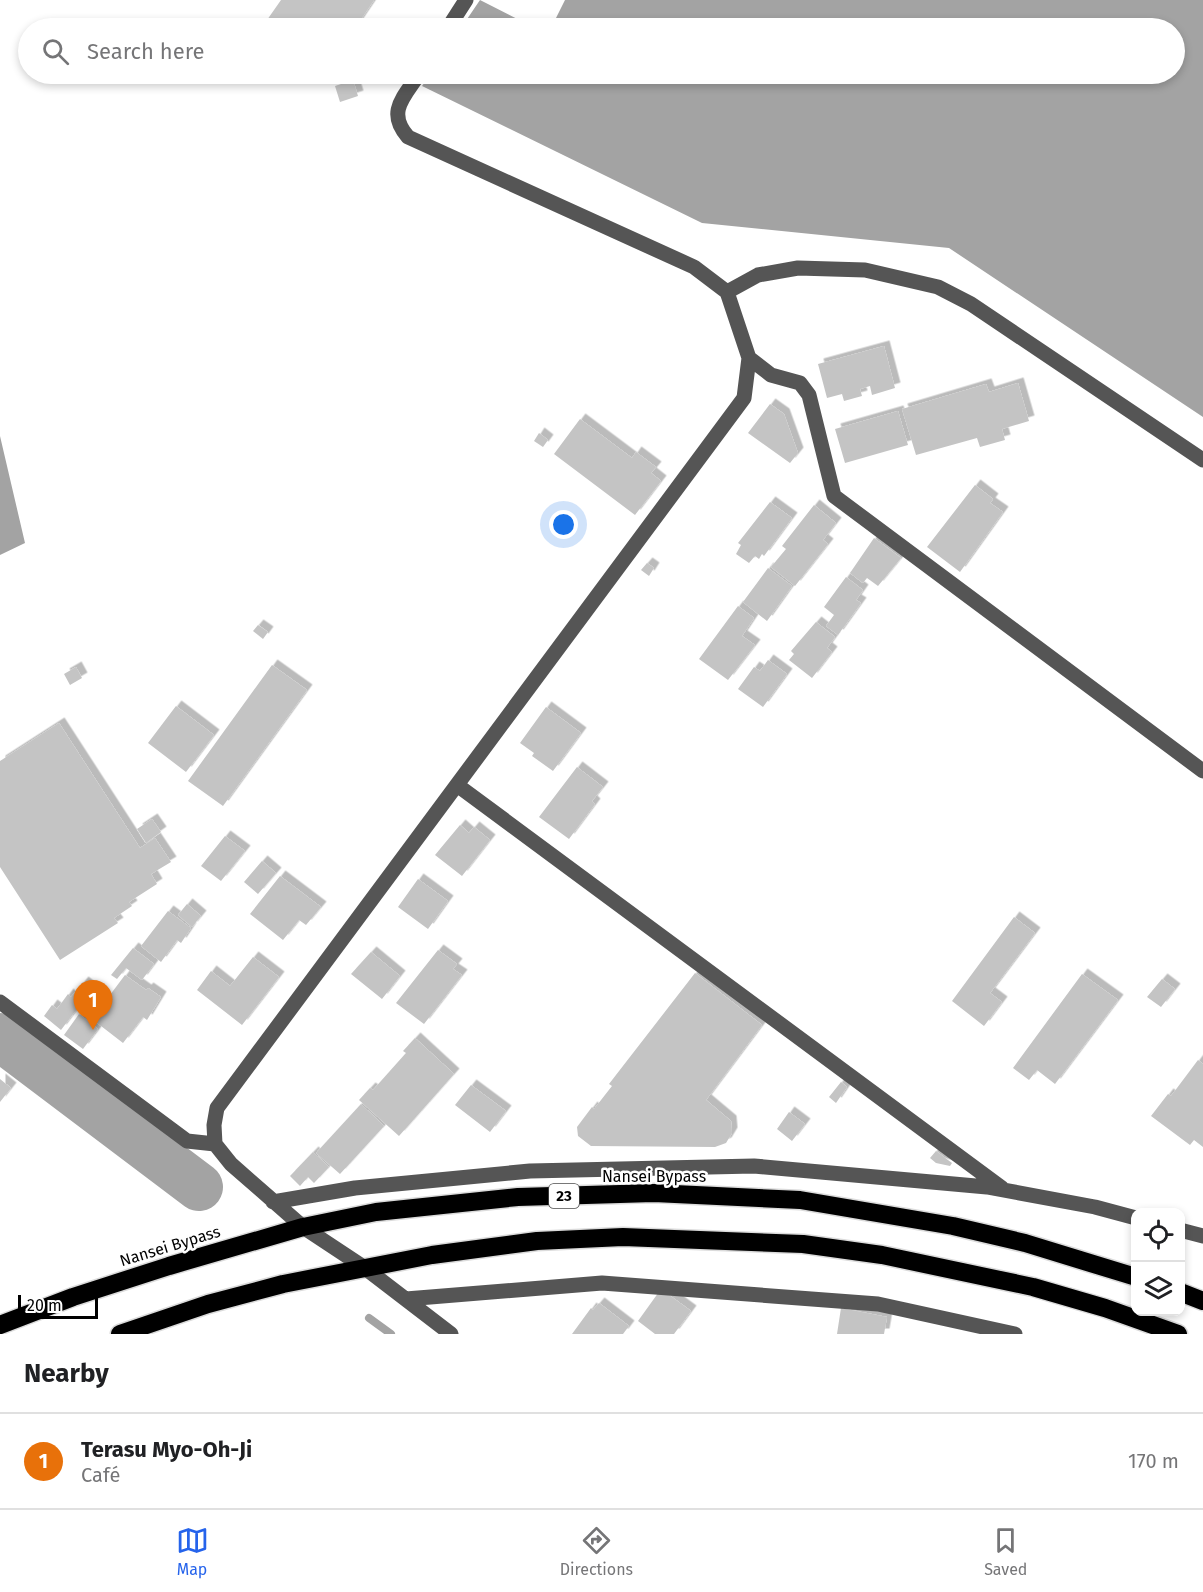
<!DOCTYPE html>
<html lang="en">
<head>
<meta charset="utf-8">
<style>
  :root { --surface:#fff; --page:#f2f2f2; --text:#202124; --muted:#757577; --line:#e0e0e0; --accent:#2563eb }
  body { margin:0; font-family:"Fira Sans",sans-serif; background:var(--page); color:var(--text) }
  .controls { position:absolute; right:18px; bottom:18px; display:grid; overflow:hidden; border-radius:12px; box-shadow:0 3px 9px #0003 }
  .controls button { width:54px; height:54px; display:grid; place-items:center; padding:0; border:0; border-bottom:2px solid var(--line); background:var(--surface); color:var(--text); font:30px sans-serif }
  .scale { position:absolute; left:18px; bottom:15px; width:80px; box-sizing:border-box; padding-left:6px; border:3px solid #000; border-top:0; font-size:16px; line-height:21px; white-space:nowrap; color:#000; -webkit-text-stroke:4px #fff; paint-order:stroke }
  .you { position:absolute; left:564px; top:525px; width:21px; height:21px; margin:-15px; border:4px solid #fff; border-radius:50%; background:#1a73e8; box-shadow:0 0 0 9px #1a73e833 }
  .badge { display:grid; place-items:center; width:39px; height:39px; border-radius:50%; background:var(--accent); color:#fff; font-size:20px; font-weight:700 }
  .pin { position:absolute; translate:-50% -50px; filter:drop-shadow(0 2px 3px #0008) }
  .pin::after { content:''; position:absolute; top:32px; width:21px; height:18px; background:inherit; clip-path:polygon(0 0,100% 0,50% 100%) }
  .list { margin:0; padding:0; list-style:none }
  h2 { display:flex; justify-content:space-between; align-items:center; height:78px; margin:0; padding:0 24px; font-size:26px }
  h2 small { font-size:20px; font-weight:400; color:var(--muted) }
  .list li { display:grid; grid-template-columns:39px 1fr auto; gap:18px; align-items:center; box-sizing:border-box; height:96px; padding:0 24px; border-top:2px solid var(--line) }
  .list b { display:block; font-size:22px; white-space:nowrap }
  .list p { margin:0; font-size:20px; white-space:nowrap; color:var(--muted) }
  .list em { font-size:20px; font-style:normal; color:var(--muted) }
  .icon { flex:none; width:33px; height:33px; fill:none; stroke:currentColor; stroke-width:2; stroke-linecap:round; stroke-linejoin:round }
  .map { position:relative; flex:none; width:1203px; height:1334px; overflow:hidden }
  .search { position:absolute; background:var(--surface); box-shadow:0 3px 9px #0003; left:18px; right:18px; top:18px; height:66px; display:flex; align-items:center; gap:15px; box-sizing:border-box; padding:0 21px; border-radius:33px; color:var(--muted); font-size:22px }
  .sheet { height:174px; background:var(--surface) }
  nav { display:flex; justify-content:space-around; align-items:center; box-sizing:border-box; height:84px; border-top:2px solid var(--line); background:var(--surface); font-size:16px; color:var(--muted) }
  nav a { display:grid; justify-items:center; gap:3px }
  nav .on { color:var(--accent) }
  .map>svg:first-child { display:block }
  .water { fill:#a3a3a3 }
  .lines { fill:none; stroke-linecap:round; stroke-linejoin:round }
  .stream { stroke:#a3a3a3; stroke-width:8 }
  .river { stroke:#a3a3a3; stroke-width:48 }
  .building { fill:#c4c4c4; filter:url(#shadow) }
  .highway-casing { stroke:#dbdbdb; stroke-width:21 }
  .minor { stroke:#555; stroke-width:15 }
  .highway { stroke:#000; stroke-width:18 }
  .labels { text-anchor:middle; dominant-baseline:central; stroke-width:5; stroke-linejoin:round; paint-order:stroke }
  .shield { fill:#fff; stroke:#4c4c4c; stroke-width:1.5 }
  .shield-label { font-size:15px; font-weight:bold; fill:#000 }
  .street-label { font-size:16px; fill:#000; stroke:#fff }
</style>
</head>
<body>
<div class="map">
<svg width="1203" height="1334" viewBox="0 0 1203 1334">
  <defs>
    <filter id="shadow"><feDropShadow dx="5.5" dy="-5.5" stdDeviation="0" flood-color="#0004"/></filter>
  </defs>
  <rect width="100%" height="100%" fill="#fff"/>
  <!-- water -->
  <path class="water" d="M480 0 535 28 556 18 565 0H1203V417L949 248 702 223 422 86 431 74H1174V28H461Z
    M0 436 25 543 0 555Z"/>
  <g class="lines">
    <!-- stream -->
    <path class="stream" d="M369 1318 391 1334"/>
    <!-- river -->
    <path class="river" d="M0 1037 199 1187"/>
  </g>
  <!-- building -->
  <path class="building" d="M281 0H374L355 28H279L267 20Z
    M353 80 358 96 340 102 335 86Z
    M884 346 895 388 872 395 870 386 860 389 862 396 844 401 842 394 827 398 818 364Z
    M1018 383 1029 421 1002 429 1005 440 980 447 977 438 916 455 902 409 986 384 989 392Z
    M770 404 784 414 798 453 790 463 748 433Z
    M898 411 908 445 845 463 835 429Z
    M580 419 632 458 636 452 656 467 651 473 661 481 635 515 554 454Z
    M539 433 548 440 543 447 534 441Z
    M975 485 993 499 990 503 1003 512 960 572 927 547Z
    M770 502 792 518 764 556 762 554 759 559 755 556 749 563 736 554 741 545 738 543Z
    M814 505 836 523 823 540 828 544 795 586 771 567 786 549 782 546Z
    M874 538 901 558 878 586 867 578 863 583 850 573Z
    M647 563 654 568 649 576 641 570Z
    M768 568 792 586 767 621 743 602Z
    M846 577 863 590 856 600 861 603 838 635 826 626 834 615 824 607Z
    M738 606 754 618 742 636 755 645 728 680 699 659Z
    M816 622 835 637 827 648 832 652 812 678 789 660 794 654 791 651Z
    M258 625 268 632 263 639 253 631Z
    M768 660 787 674 763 707 738 689 754 667 760 671Z
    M272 665 307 690 223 806 188 781Z
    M76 667 82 678 70 685 64 674Z
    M176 706 214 735 186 772 148 743Z
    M546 707 581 733 553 771 532 756 534 753 520 743Z
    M59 723 140 848 155 838 171 862 151 874 157 884 129 902 132 906 114 918 118 923 60 960 0 867V761Z
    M577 767 603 787 592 801 595 804 569 839 539 817Z
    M152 819 161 832 146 843 137 829Z
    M460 825 469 833 474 827 490 840 462 876 435 855Z
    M225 836 245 851 221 881 201 866Z
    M262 861 276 873 258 894 244 882Z
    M280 876 321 907 306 925 299 920 283 940 250 914Z
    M418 879 448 901 428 929 398 907Z
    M187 904 201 916 192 927 178 915Z
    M168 911 191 928 181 943 177 940 161 962 141 946Z
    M1014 917 1035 933 990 993 1002 1002 984 1026 952 1001Z
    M133 948 154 964 142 980 126 968 117 979 111 975Z
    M438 950 457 964 453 969 462 975 424 1024 396 1003Z
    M371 952 400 976 382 999 351 974Z
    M253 957 279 977 242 1025 197 990 211 971 230 986Z
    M695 973 762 1025 706 1100 731 1121 732 1133 726 1143 715 1147 591 1146 578 1136 577 1127 592 1107 594 1109 612 1086 609 1084Z
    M1082 974 1118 1000 1055 1084 1037 1070 1029 1080 1013 1068Z
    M125 975 146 990 148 988 161 997 147 1020 143 1017 123 1043 92 1019Z
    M1162 979 1175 989 1161 1007 1147 997Z
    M83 982 92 989 61 1030 44 1016 52 1005 57 1009 68 994 71 997Z
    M79 1014 98 1029 83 1049 64 1035Z
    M415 1038 454 1074 399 1136 359 1100 370 1088 373 1090 406 1053 403 1051Z
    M1198 1060 1203 1064V1147L1194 1140 1190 1145 1151 1116 1168 1094 1171 1096Z
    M0 1079 11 1088 0 1102Z
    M841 1082 847 1087 836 1103 829 1097Z
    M471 1085 506 1111 490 1132 455 1105Z
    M361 1104 384 1126 340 1174 316 1153Z
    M789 1112 805 1124 792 1141 777 1129Z
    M936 1151 952 1163 950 1166 936 1163 930 1158Z
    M313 1152 329 1167 314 1183 308 1177 300 1186 290 1176Z
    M661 1289 691 1311 674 1334H655L638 1321Z
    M599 1303 629 1326 623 1334H572L591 1308 593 1310Z
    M841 1308 887 1317 884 1334H837Z"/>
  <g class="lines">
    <!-- highway casing -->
    <g class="highway-casing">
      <path id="highway" d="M1180 1292 1203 1301
        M0 1325 73 1297 169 1266 303 1227 376 1212 518 1197 654 1193 800 1200 953 1226 1025 1243 1136 1277
        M120 1334 208 1304 283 1284 432 1255 537 1241 623 1237 803 1244 882 1255 1033 1287 1105 1308 1178 1334"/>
    </g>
    <!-- minor -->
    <path class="minor" d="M448 28 466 0
      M419 74C404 97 386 112 408 137L694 267 727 292 749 358 744 398 217 1108 214 1125 215 1144 231 1164 303 1227 365 1268 451 1334
      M727 292 758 275 798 268 865 270 938 287 971 304 1203 460
      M749 358 771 375 800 383 809 395 834 496 1203 771
      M457 785 1002 1188
      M0 1002 187 1141 215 1144
      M273 1202 355 1188 530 1171 754 1166 987 1187 1095 1207 1136 1218
      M1180 1230 1203 1236
      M406 1299 602 1283 878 1304 1015 1334"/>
    <!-- highway -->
    <use href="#highway" class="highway"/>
  </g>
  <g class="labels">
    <!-- shield labels -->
    <rect class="shield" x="549" y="1184" width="30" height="24" rx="4.5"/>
    <g class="shield-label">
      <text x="564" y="1196">23</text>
    </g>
    <!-- street labels -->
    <g class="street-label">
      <text x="654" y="1176">Nansei Bypass</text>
      <text transform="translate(170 1246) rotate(-17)">Nansei Bypass</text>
    </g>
  </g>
</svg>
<div class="controls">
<button><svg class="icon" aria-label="locate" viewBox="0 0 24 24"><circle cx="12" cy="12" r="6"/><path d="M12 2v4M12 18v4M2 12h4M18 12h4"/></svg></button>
<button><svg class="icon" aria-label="layers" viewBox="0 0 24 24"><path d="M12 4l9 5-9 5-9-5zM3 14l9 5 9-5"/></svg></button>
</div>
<div class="scale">20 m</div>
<div class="you"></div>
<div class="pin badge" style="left:93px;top:1030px;background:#e8710a">1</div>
<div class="search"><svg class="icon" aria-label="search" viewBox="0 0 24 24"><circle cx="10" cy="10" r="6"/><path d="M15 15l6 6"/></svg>Search here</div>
</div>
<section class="sheet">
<h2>Nearby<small></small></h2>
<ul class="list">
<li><span class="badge" style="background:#e8710a">1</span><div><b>Terasu Myo-Oh-Ji</b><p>Café</p></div><em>170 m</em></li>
</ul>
</section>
<nav>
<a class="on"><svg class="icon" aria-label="map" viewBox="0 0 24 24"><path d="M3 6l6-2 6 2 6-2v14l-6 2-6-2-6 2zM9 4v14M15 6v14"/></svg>Map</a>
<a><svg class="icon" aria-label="directions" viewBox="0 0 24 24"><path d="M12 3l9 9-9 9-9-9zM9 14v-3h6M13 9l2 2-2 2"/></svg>Directions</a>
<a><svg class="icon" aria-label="saved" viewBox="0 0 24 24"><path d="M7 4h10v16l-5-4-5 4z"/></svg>Saved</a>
</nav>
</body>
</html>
